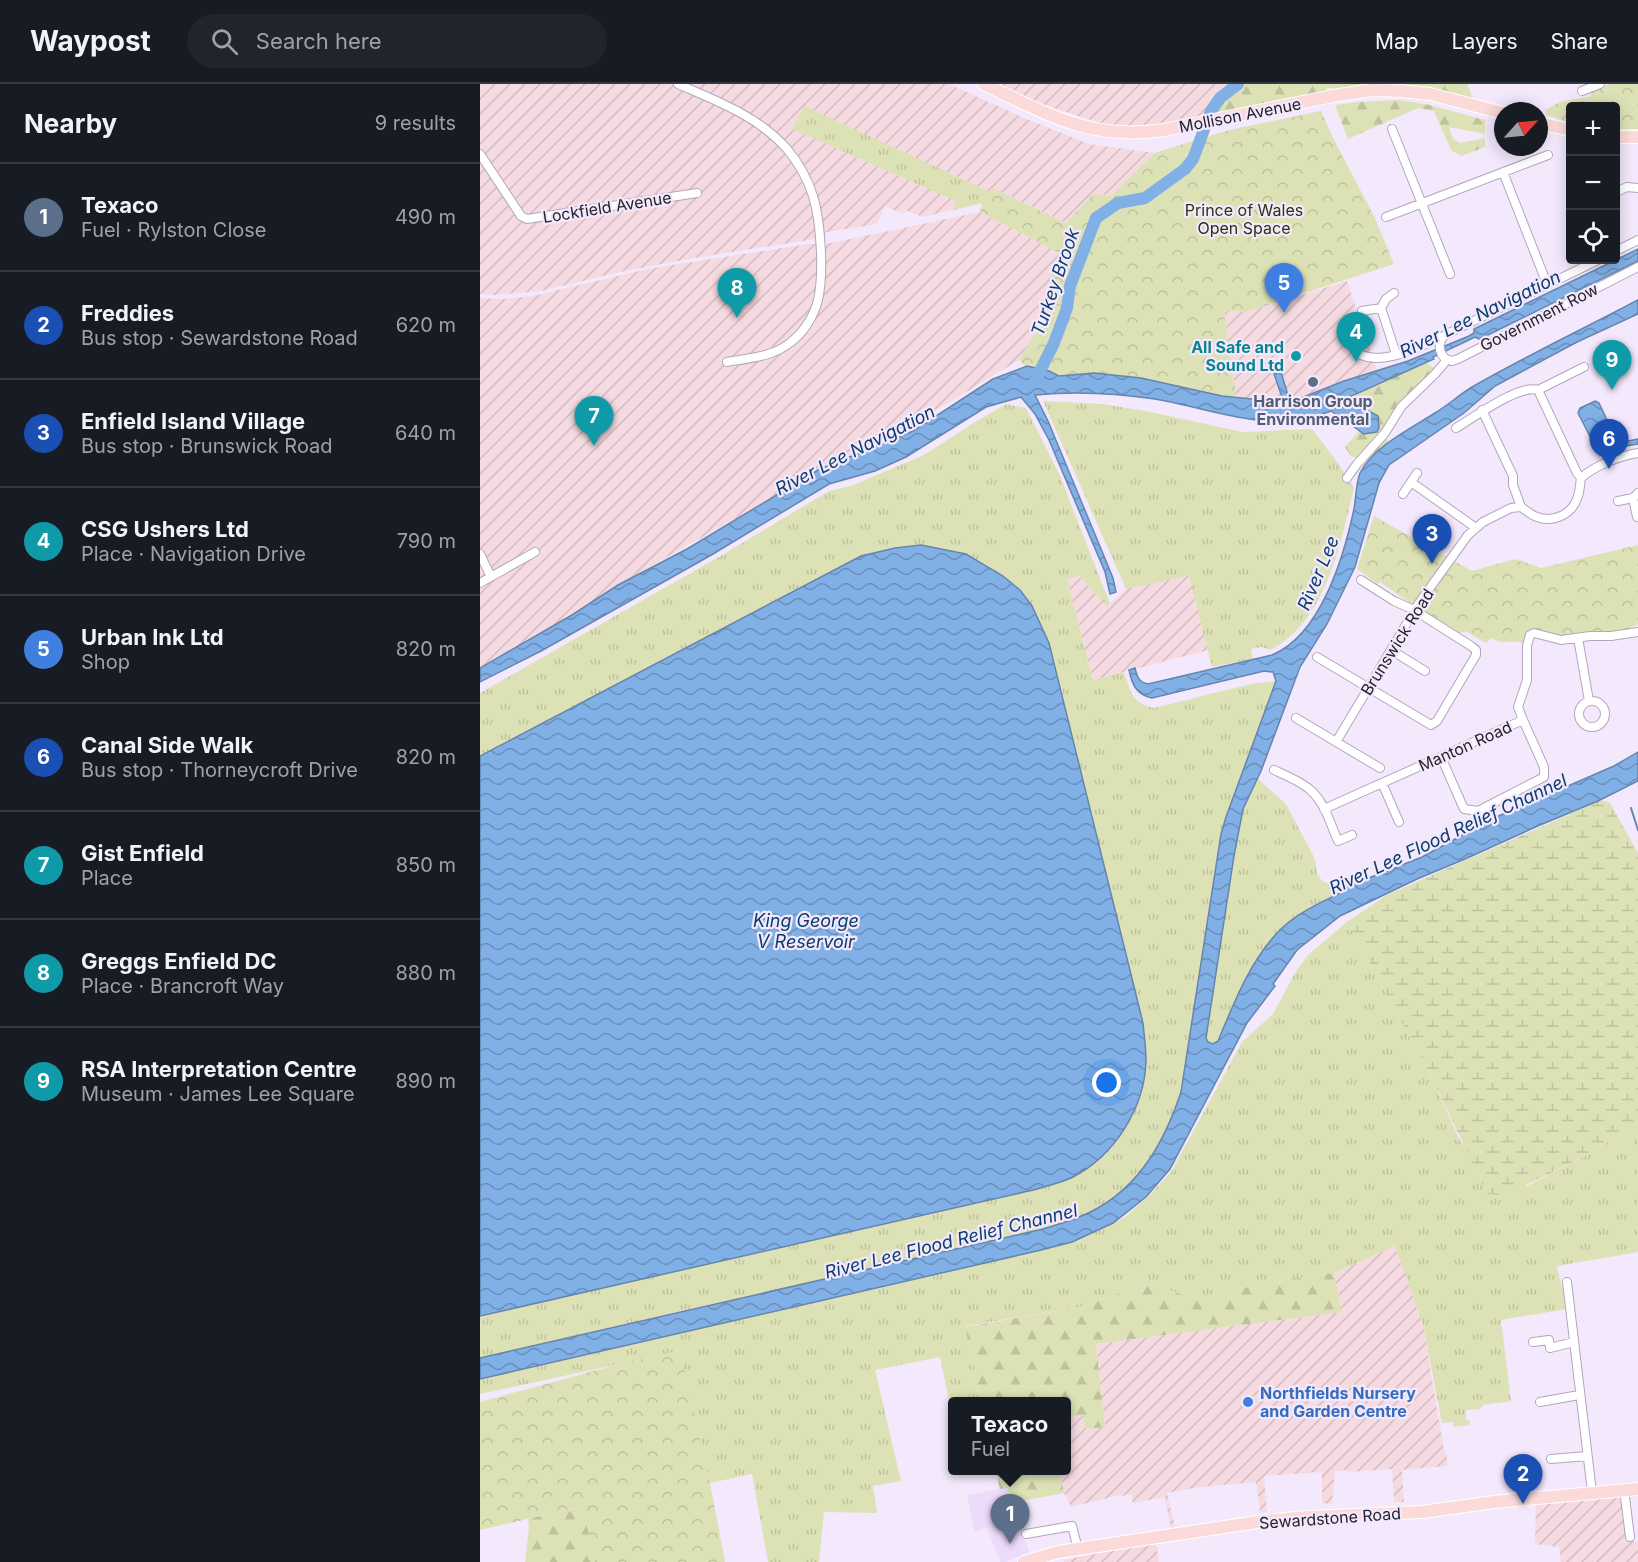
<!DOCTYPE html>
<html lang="en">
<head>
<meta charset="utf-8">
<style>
  :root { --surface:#171b24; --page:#20242c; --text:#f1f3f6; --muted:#9ea1a6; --line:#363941; --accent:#1a73e8 }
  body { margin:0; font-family:Inter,sans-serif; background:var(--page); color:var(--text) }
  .controls { position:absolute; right:18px; top:18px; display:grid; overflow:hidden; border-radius:6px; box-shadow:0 3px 15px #0003 }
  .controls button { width:54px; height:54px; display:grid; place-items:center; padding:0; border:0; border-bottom:2px solid var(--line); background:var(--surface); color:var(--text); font:30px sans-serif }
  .compass { position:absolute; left:1014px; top:18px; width:54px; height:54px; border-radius:50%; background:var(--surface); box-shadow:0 3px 15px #0003; rotate:63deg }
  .you { position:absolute; left:627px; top:999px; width:21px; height:21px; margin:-15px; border:4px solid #fff; border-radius:50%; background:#1a73e8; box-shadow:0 0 0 9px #1a73e833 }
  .badge { display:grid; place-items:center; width:39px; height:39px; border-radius:50%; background:var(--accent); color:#fff; font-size:20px; font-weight:700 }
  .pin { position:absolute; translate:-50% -50px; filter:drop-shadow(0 2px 3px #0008) }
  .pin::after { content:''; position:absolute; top:32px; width:21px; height:18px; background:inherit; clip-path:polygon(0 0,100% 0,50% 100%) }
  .popup { position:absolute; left:468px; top:1313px; width:123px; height:78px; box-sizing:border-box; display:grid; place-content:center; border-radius:6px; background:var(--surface); filter:drop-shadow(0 2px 4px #0005); font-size:20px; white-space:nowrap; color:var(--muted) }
  .popup b { font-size:22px; color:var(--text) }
  .popup::after { content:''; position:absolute; left:50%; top:100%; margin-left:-12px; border:12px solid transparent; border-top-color:var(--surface) }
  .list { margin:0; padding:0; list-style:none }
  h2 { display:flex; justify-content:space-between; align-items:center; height:78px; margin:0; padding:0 24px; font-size:26px }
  h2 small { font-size:20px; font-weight:400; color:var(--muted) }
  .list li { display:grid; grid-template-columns:39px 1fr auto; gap:18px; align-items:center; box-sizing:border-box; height:108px; padding:0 24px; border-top:2px solid var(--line) }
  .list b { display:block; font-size:22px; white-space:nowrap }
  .list p { margin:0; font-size:20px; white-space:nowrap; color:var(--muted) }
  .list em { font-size:20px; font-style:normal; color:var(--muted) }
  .icon { flex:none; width:33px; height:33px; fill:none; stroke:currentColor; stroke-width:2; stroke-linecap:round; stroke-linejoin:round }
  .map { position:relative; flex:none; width:1158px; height:1478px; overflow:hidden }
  header { display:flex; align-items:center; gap:36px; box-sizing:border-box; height:84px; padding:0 30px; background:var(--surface); border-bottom:2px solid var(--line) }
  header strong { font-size:28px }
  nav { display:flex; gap:33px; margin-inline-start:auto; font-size:21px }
  .search { width:420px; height:54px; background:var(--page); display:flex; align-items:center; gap:15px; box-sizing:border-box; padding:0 21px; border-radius:33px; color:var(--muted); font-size:22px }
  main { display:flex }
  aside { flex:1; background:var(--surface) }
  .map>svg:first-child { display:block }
  .built { fill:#eddbfb }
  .industrial { fill:url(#industrial-furrows) }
  .grass { fill:url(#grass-tufts) }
  .forest { fill:url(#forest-firs) }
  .wetland { fill:url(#wetland-marsh) }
  .park { fill:url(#park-crowns) }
  .water { fill:url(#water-waves); stroke:#6685ae; stroke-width:1.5 }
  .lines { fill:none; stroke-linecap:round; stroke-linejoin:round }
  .stream { stroke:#6685ae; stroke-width:2 }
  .river { stroke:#81b0e6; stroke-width:12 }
  .street-casing { stroke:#b2a5bd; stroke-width:10 }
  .primary-casing { stroke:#fff; stroke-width:14 }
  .street { stroke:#fff; stroke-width:8 }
  .primary { stroke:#fbdad9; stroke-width:12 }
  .culture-dot { fill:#0f9aa8; stroke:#f3e8fc; stroke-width:2 }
  .service-dot { fill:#5c6f8a; stroke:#f3e8fc; stroke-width:2 }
  .shop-dot { fill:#3f7fe0; stroke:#f3e8fc; stroke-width:2 }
  .labels { text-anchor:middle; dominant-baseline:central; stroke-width:4.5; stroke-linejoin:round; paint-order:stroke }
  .street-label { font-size:16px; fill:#26212a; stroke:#f3e8fc }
  .park-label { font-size:16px; fill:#2e3111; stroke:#f3e8fc }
  .culture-label { font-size:16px; font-weight:bold; fill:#0d838f; stroke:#f3e8fc; text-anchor:end }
  .service-label { font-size:16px; font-weight:bold; fill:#4e5e75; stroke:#f3e8fc }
  .shop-label { font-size:16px; font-weight:bold; fill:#366cbe; stroke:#f3e8fc; text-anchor:start }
  .water-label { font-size:18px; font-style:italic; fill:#0b3e6e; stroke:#f3e8fc }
</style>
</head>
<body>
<header>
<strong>Waypost</strong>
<div class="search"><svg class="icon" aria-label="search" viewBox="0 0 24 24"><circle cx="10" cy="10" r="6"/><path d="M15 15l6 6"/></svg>Search here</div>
<nav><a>Map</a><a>Layers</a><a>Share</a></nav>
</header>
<main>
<aside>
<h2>Nearby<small>9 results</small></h2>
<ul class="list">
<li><span class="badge" style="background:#5c6f8a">1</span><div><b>Texaco</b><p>Fuel · Rylston Close</p></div><em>490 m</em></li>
<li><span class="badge" style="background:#1a4fb4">2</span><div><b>Freddies</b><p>Bus stop · Sewardstone Road</p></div><em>620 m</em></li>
<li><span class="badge" style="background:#1a4fb4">3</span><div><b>Enfield Island Village</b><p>Bus stop · Brunswick Road</p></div><em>640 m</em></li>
<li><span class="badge" style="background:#0f9aa8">4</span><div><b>CSG Ushers Ltd</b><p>Place · Navigation Drive</p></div><em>790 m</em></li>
<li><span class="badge" style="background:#3f7fe0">5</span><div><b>Urban Ink Ltd</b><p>Shop</p></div><em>820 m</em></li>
<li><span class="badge" style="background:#1a4fb4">6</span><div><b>Canal Side Walk</b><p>Bus stop · Thorneycroft Drive</p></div><em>820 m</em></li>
<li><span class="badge" style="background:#0f9aa8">7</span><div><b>Gist Enfield</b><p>Place</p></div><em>850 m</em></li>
<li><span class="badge" style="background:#0f9aa8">8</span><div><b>Greggs Enfield DC</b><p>Place · Brancroft Way</p></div><em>880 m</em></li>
<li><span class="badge" style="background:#0f9aa8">9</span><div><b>RSA Interpretation Centre</b><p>Museum · James Lee Square</p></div><em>890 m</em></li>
</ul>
</aside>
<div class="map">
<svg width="1158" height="1478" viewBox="0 0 1158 1478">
  <defs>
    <pattern id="industrial-furrows" width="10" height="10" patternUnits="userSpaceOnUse" patternTransform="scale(1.5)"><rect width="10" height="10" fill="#f5dbe1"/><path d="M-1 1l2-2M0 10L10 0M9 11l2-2" fill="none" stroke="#d2bcc1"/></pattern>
    <pattern id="grass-tufts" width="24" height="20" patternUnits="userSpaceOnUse" patternTransform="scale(1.5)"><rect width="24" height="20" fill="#dde2b6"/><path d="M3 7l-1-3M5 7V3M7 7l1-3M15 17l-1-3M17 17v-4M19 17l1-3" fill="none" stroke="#bec29d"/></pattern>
    <pattern id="forest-firs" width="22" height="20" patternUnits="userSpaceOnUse" patternTransform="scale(1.5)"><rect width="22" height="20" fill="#dde2b6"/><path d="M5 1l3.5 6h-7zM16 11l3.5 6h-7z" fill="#bec29d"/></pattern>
    <pattern id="wetland-marsh" width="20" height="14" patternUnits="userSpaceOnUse" patternTransform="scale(1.5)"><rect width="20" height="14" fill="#dde2b6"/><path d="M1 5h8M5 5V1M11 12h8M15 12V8" fill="none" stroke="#bec29d"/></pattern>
    <pattern id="park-crowns" width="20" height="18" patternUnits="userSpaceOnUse" patternTransform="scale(1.5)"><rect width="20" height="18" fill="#dde2b6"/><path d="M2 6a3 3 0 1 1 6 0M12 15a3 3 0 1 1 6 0" fill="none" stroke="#bec29d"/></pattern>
    <pattern id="water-waves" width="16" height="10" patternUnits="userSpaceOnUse" patternTransform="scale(1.5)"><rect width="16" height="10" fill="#81b0e6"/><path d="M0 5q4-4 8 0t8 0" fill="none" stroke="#698fbb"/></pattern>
  </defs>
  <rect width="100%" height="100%" fill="#f3e8fc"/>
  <!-- built -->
  <path class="built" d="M527 1404 536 1441 546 1458 549 1468 526 1478H520L507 1444 495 1448 487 1411Z"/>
  <!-- industrial -->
  <path class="industrial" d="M0 0H469L544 34 609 60 674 69 631 112 613 110 586 139 512 104 502 119 443 133 427 127 422 130 405 122 397 140 347 148 336 155 214 174 140 188 61 207 16 211 0 210Z
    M513 0H753L738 12 729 22 725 31 677 41 636 44 542 14Z
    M500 128 583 171 571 187 569 227 539 276 417 350 249 438 138 501 92 531 0 584V214L23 215 53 212 167 185 328 160H346Z
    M867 197 897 287 816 316 792 317 756 313 744 227 766 228Z
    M709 491 728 566 613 596 587 495 599 492 626 521 630 520 646 505Z
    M915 1162 943 1241 964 1366 967 1374V1382L922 1386 924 1418H914L912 1385 867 1388 866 1386 855 1387 852 1420 842 1419V1388L784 1392 787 1428H780L776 1398 720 1403 687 1409 695 1443 691 1445 685 1413 653 1419 651 1411 636 1412 591 1423 584 1409 580 1389 566 1391 565 1387 587 1386V1334L603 1331 625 1343 616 1260 862 1228 854 1189Z
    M1140 1411 1149 1455 1158 1458V1478H1081L1079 1463 1055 1460 1056 1415Z
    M676 1458 679 1478H584L583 1476Z"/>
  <!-- grass -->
  <path class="grass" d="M325 22 510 108 502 119 473 126 476 117 312 45Z
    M563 317 622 320 671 328 762 348 832 345 858 379 874 404C861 458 845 540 790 566L782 563 771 565 773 575 732 583 709 492 646 505Z
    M526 320 546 324 580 392 630 520 626 521 599 492 587 495 613 596 644 588C651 608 651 619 674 624L771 600 796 597 746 733 741 750 701 1008C683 1062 655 1111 599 1133 587 1137 575 1141 563 1145L0 1274V1232L553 1106 591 1094 617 1078 635 1059 647 1040 666 978 663 939 569 559 552 522 540 506 507 481 486 470 442 461 396 468 381 472 0 672V609L237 474 349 407 371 402 444 371 492 340Z
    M778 695 806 720 835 775 837 789 842 797 857 803 860 809 830 823 765 894 738 957 733 960 728 958 726 954 754 772 763 725Z
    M867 838 950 990 980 1057 1023 1111 1046 1100 1047 1102 1109 1070 1158 1039V1168L1077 1182 1087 1225 1021 1236 1031 1317 1003 1321 1000 1325 986 1326V1336H989L990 1341 974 1343 973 1338 962 1339 943 1241 915 1162 854 1189 784 1199 720 1215 665 1200 600 1223 486 1242 501 1317 473 1318V1335L460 1273 395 1286 421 1397 393 1402 397 1429 344 1428 339 1478H288L272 1390 230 1399 199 1267 0 1310V1295L557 1167 592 1158 644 1134 669 1112 691 1088 762 958 793 930 815 889 827 872Z"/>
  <!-- forest -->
  <path class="forest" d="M753 0H987L994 17 913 3H875L859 7 847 3 846 11 725 31C732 18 741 9 753 0Z
    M919 16 950 21 1005 36V50L969 43 973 55 980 59 1005 54V63L981 72 971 66 954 27 938 24 868 55 855 21 878 18Z
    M945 279 955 284 905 344 908 358 890 376 888 367 877 374 871 372 865 363 879 347 884 350 889 327 865 322 864 315Z
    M854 1189 862 1228 616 1260 625 1343 605 1345 603 1331 587 1334V1318L501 1317 485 1243 600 1223 665 1200 720 1215 784 1199Z
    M516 1387H565L566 1390 580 1389 584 1409 530 1419 527 1404 520 1405Z
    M103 1422 115 1478H45L49 1443 48 1435Z"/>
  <!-- wetland -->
  <path class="wetland" d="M1122 716 1130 719 1158 769V1039L1109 1070 1067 1091 1023 1111 1007 1110 950 990 867 838 907 811Z"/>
  <!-- park -->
  <path class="park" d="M1130 0H1158V45H1136V22H1090V39L1067 31 1065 26 1080 18 1111 12 1110 8Z
    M841 27 853 54 894 132 914 180 766 228 744 227 756 313 742 312 661 294 614 289 579 292 569 287 546 282 539 276 569 227 571 187 583 171 500 128 502 119 512 104 586 139 613 110 631 112 674 69 749 46Z
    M894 432 992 487 1035 475 1061 484 1158 461V540C1134 555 1077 553 1049 549L1043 558H1019L1011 554 1006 559 985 547 976 551 900 498 898 500 877 485Z
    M200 1267 230 1399 245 1478H115L103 1422 0 1446V1318L143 1279Z"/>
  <!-- water -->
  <path class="water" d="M1158 165V177L1010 250 999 255 995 253 953 273 954 275 858 318 859 320 889 327 898 332 899 344 897 348 884 350 851 327C792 352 734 325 675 315 635 309 595 307 555 311L568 337 633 494 636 508 630 510 625 488 569 356 555 330 541 313 506 323 426 373 395 387 349 400 233 470 61 567 0 598V584L92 531 138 501 207 465 338 386 433 347 513 295 547 282 569 287 579 292 614 289 661 294 742 312 792 317 799 316 802 313 793 287 800 285 808 311 816 316 864 297 928 277 989 252 994 249V245Z
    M1158 216V230L1097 258 1015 302 984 329 909 381 899 399 875 483 847 540 820 583 781 687 763 725 754 772 726 954 728 958 733 960 738 957C754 919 769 879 798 848 815 830 838 820 860 809L857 803 869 797H881L942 773 1014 734 1134 682 1158 668V697L1118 717 1060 741 985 775 937 795 860 832 817 866 793 900 795 902 767 939 690 1085 666 1113 633 1139 592 1158 557 1167 0 1295V1274L563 1145C575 1141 587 1138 599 1133 655 1111 683 1062 701 1008L741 750 746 733 796 597 793 588 784 587 672 614C656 611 652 600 649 586L655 584C657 593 659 598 668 600L792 571C841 551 864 472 874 425 876 414 876 399 880 389 893 363 931 344 955 329 968 321 979 311 992 303 1046 272 1103 245 1158 216Z
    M1115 317 1119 319 1138 359 1158 355V360L1140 363 1123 372 1119 370 1098 329 1100 324Z
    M441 461 486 470 523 492 540 506 552 522 569 559 663 939C664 951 666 964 666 976 665 1024 634 1072 593 1093 581 1099 566 1102 553 1106L0 1232V672L381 472 415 464Z"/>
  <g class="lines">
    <!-- stream -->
    <path class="stream" d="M1151 724 1158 746"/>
    <!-- river -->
    <path class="river" d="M555 297 574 259 587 224 590 202 616 134 638 119 665 114 705 85 713 75 731 27 740 14 758 0"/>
    <!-- street casing -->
    <g class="street-casing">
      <path id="street" d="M198 0C237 17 278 32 307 65 318 78 328 96 333 112 341 138 344 189 338 216 334 232 324 248 311 258 293 273 269 274 247 278
        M1102 7 1120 0
        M912 45 970 190
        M0 70 41 132 47 135 217 109
        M1023 88 1067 200
        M1136 108 1147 103 1158 104
        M906 133 1068 71
        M1136 167 1158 156
        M1118 176 965 251C956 259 959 275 972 277L978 275 1158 183
        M901 224 916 270
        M882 227 901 224 906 215 914 209
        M881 271C907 281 937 263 962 253
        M1058 306 1097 389 1101 394
        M1058 306 1104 283
        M1002 326 1033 392V401L1041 423
        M976 344C993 334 1039 300 1058 306
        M867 394 877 380 905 349 921 323 955 290 967 276
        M1101 394C1116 381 1139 372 1158 369
        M931 398 937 389
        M923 410 931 398 996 444
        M1153 414 1157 433
        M1138 417 1153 414 1158 409
        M1041 423C1046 426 1051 431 1057 433 1074 439 1093 430 1098 412 1100 406 1100 400 1101 394
        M0 470 11 493
        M0 499 55 468
        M1098 554 1109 617
        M911 566 945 587
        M837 573 951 641 957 637 996 571V566L991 562 934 526 914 517 881 496
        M1099 630a13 13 0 1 1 26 0a13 13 0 1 1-26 0Z
        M816 634 900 684
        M856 658 939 519 988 451 1003 438 1031 424 1041 423
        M961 673 984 725 998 727 1064 693V683L1043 636
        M794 686C805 691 818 696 828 704 844 716 850 739 858 757L872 751
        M902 699 919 738
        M844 725 1043 636 1038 623 1047 596V562L1050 551 1054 549 1081 556 1110 552H1131L1158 548
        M1087 1198 1112 1408
        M1053 1258 1069 1256 1070 1264 1094 1258
        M1060 1318 1099 1311
        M1071 1375 1107 1372
        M1144 1405 1150 1453
        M546 1450 592 1442 598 1465"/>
    </g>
    <!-- primary casing -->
    <g class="primary-casing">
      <path id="primary" d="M504 0C567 30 611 57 684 46L853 12 892 6 922 7 950 10 1023 29
        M1059 39 1090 46
        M1136 53H1158
        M544 1478 578 1468 784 1437 827 1433 942 1428 1014 1418 1158 1405"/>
    </g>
    <!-- street -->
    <use href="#street" class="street"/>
    <!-- primary -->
    <use href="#primary" class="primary"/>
  </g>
  <!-- markers -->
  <circle class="culture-dot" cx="816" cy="272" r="6"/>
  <circle class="service-dot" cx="833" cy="298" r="6"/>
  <circle class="shop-dot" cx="768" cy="1318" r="6"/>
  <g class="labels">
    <!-- street labels -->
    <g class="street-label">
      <text transform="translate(760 31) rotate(-11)">Mollison Avenue</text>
      <text transform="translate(127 123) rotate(-9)">Lockfield Avenue</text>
      <text transform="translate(1059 233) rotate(-27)">Government Row</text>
      <text transform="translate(917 558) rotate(-58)">Brunswick Road</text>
      <text transform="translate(985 662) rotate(-24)">Manton Road</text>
      <text transform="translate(850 1434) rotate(-4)">Sewardstone Road</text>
    </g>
    <!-- park labels -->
    <g class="park-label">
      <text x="764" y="126">Prince of Wales<tspan x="764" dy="18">Open Space</tspan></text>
    </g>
    <!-- culture labels -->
    <g class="culture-label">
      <text x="804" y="263">All Safe and<tspan x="804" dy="18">Sound Ltd</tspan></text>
    </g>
    <!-- service labels -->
    <g class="service-label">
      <text x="833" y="317">Harrison Group<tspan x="833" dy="18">Environmental</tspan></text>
    </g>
    <!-- shop labels -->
    <g class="shop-label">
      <text x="780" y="1309">Northfields Nursery<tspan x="780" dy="18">and Garden Centre</tspan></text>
    </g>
    <!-- water labels -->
    <g class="water-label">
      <text transform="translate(575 198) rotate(-71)">Turkey Brook</text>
      <text transform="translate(1000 230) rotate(-26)">River Lee Navigation</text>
      <text transform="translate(375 366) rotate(-27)">River Lee Navigation</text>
      <text transform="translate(838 489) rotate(-67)">River Lee</text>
      <text transform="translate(968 750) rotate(-25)">River Lee Flood Relief Channel</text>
      <text x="326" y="836">King George<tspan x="326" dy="21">V Reservoir</tspan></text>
      <text transform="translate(471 1157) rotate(-14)">River Lee Flood Relief Channel</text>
    </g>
  </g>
</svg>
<div class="controls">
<button>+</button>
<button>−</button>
<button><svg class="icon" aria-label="locate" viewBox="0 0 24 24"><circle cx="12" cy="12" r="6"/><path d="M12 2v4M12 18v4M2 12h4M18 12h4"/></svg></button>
</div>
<svg class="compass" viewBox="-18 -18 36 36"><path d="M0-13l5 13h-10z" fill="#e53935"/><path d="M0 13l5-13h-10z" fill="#9ea1a6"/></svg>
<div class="you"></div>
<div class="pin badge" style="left:530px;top:1460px;background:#5c6f8a">1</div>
<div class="popup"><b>Texaco</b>Fuel</div>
<div class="pin badge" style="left:1043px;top:1420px;background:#1a4fb4">2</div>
<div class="pin badge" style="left:952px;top:480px;background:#1a4fb4">3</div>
<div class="pin badge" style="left:876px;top:278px;background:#0f9aa8">4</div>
<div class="pin badge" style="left:804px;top:229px;background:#3f7fe0">5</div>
<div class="pin badge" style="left:1129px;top:385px;background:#1a4fb4">6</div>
<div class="pin badge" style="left:114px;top:362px;background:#0f9aa8">7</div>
<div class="pin badge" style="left:257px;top:234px;background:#0f9aa8">8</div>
<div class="pin badge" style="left:1132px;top:306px;background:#0f9aa8">9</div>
</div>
</main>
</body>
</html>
